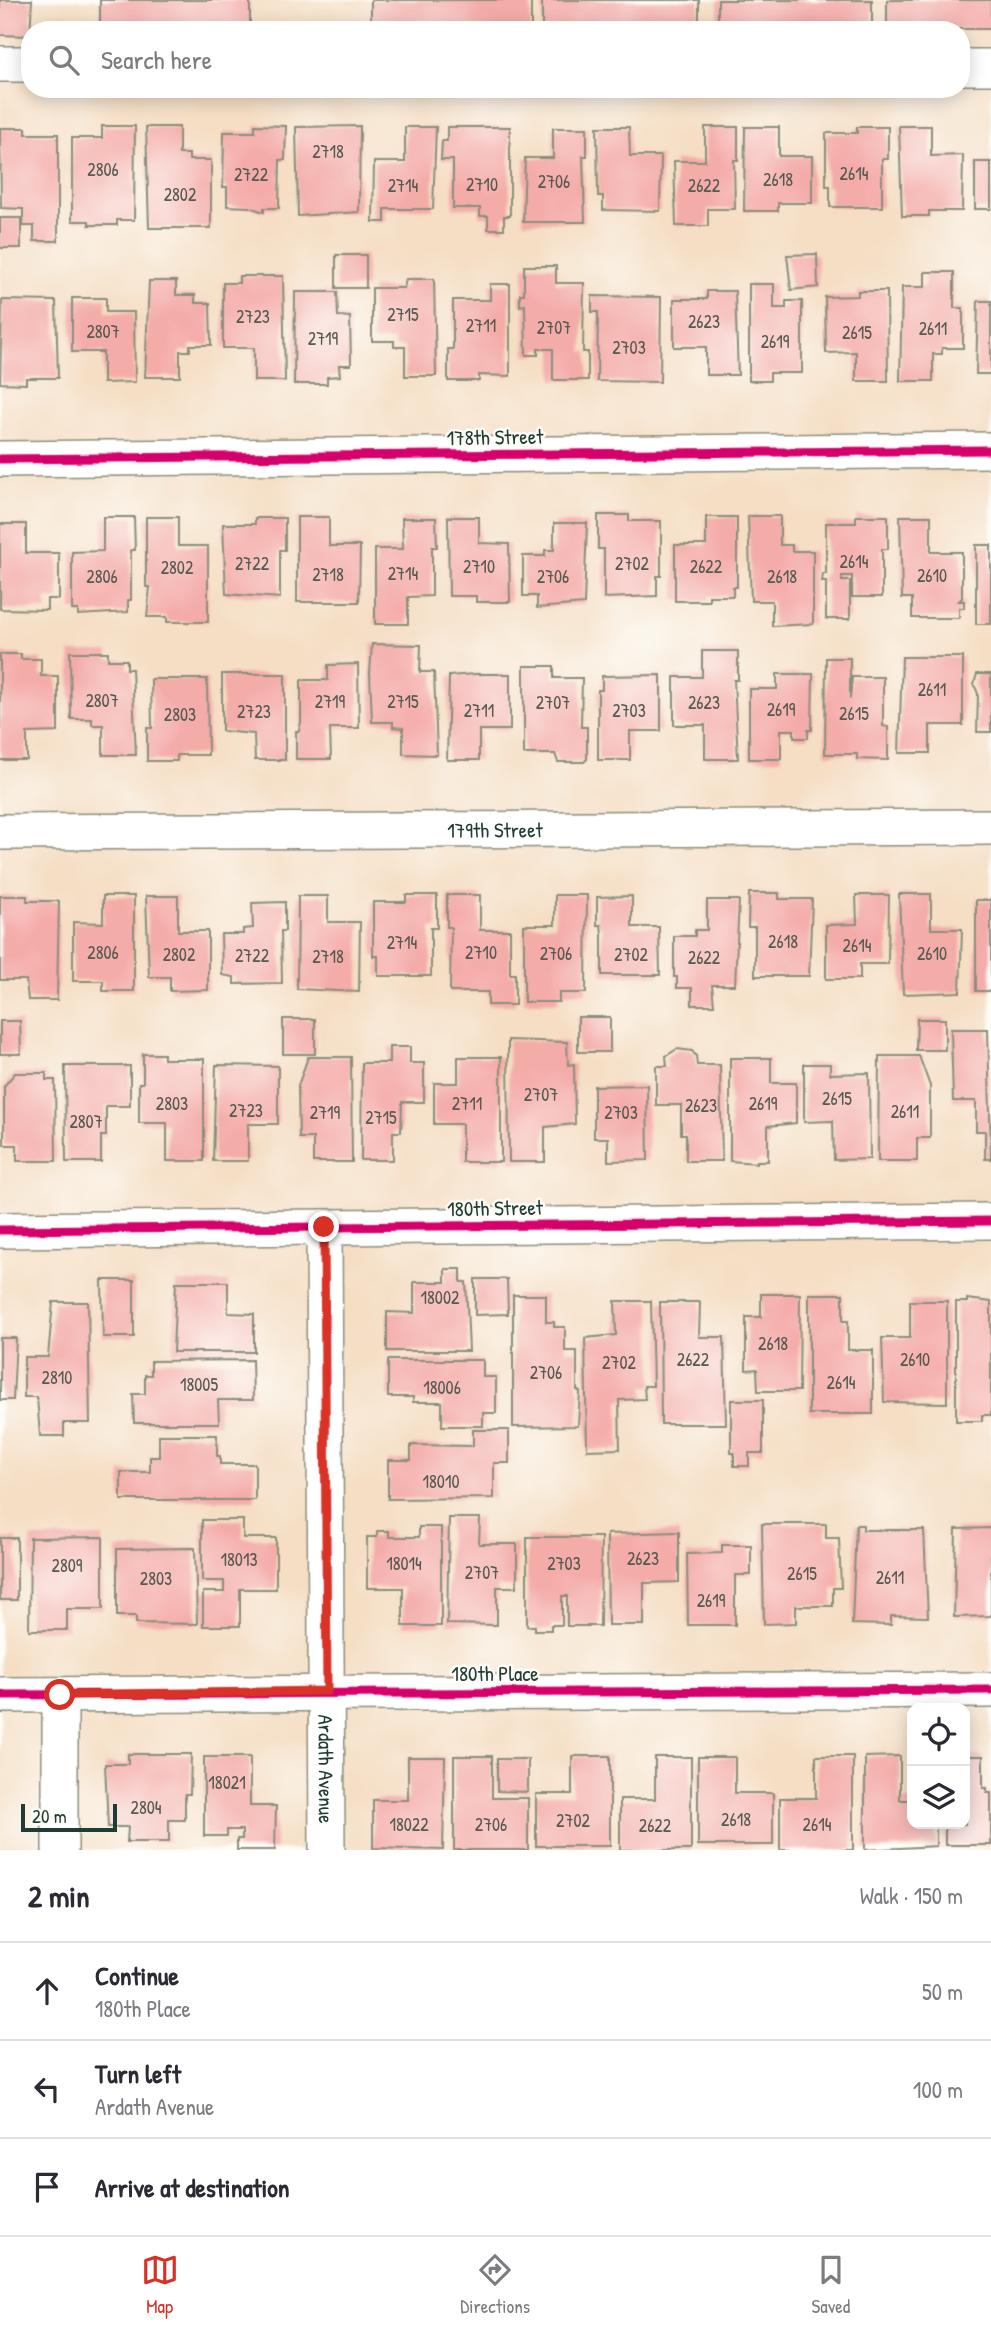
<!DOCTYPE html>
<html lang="en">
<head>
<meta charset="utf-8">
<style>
  :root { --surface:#fff; --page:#f2f2f3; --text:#2b2b33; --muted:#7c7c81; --line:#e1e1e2; --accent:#d93025 }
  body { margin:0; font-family:"Patrick Hand",sans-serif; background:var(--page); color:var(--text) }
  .controls { position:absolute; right:21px; bottom:21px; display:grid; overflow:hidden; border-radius:14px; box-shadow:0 4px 18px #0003 }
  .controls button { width:63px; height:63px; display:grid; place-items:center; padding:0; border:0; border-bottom:2px solid var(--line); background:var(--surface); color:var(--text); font:35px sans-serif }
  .scale { position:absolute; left:21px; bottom:18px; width:96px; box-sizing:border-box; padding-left:7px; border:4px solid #1f3d34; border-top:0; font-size:19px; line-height:24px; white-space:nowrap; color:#1f3d34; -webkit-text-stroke:5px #fdfcf7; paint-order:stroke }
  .stop { position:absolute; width:21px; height:21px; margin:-16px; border:5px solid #d93025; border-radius:50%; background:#fff }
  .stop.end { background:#d93025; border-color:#fff; box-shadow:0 2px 7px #0008 }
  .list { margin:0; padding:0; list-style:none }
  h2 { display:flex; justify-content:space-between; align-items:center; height:91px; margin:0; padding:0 28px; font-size:30px }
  h2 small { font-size:23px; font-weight:400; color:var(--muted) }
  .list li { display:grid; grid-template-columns:46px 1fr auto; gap:21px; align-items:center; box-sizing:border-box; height:98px; padding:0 28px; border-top:2px solid var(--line) }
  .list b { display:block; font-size:26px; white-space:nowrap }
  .list p { margin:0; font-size:23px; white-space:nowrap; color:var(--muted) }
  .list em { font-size:23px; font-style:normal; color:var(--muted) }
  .icon { flex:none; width:38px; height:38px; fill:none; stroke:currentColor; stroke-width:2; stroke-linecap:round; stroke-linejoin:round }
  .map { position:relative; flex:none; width:991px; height:1850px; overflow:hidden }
  .search { position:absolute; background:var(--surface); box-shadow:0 4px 18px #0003; left:21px; right:21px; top:21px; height:77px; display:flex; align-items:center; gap:18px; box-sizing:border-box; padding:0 24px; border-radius:28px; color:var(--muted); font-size:26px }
  .sheet { height:385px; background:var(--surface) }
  nav { display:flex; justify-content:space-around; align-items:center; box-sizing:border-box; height:98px; border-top:2px solid var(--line); background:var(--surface); font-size:19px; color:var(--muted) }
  nav a { display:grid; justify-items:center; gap:4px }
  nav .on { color:var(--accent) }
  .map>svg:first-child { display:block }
  .building { fill:#f4aca9 }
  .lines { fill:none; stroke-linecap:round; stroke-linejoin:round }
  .street-casing { stroke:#8a8e7c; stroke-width:38 }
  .street { stroke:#fff; stroke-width:35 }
  .cycleway-casing { stroke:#fdfcf7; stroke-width:13 }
  .cycleway { stroke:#d6006c; stroke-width:9 }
  .route { stroke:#d93025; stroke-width:9 }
  .labels { text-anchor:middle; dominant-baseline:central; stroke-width:5; stroke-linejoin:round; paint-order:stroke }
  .number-label { font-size:18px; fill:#545951 }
  .street-label { font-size:21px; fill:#1f3d34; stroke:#fdfcf7 }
</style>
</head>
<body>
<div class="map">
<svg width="991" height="1850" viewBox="0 0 991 1850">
  <rect width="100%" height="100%" fill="#fdfcf7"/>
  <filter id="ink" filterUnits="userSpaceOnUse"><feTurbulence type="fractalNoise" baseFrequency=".0143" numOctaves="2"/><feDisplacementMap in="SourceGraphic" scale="14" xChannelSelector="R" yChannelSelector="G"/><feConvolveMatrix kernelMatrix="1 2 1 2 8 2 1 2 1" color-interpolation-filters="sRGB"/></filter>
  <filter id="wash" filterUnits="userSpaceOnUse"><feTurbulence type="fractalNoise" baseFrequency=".00686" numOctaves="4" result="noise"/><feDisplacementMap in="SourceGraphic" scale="28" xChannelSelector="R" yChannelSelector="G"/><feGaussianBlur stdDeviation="1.57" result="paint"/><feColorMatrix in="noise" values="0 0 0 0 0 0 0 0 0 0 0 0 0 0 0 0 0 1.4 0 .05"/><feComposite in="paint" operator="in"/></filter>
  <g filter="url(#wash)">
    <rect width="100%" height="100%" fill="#f5dec4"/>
    <g id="blocks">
      <!-- building -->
      <path class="building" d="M0 0H32L30 36 0 35Z
        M100 0H250V30H100Z
        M371 0H531V29L371 28Z
        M542 0H699V27L542 28Z
        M718 0H872V29H718Z
        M887 0H991V29H887Z
        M255 125 286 126 285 160H280L279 208H264V212L249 207 227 206V187H223L224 132H255Z
        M102 126H135L134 220H117V225H89V221H72V138H102Z
        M360 126 359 212 298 216 296 127Z
        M899 126H931V156L963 155 962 211H929V216H902Z
        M146 127H179V154H189V160H211V228H149Z
        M405 127H436L433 209H385V222H373L374 162H405Z
        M447 127H510V216H504V229H488V216H480V208H453V160H441L442 141H447Z
        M597 127H629L630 156H661L660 211 603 210V196H598Z
        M705 127H738V160H734L735 209H708V226H676L674 161H705Z
        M745 127H779V156H812V203H778V211H744Z
        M857 127H888V159H882V207H830V186H826V133H857Z
        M0 128H26V134H58V241H34V226H23V209L1 208Z
        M553 128H587V156H583L585 222H523L525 158H553Z
        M975 162H991V209H975Z
        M0 218H21V248H0Z
        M817 254 818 287 791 290 787 255Z
        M336 255H366V288H336Z
        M524 266H556V283H584L583 352H588V380H553V349H538V355H526L525 305 520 306V294H524Z
        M925 272H954V308H963V348H942V354H933V381H900L902 287H925Z
        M239 276H283L285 381H254V348H223V283H239Z
        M406 279H434L436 376H405V347H394V341H372V288H404Z
        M149 281H176V295H195V303H210L211 345H190V351H180V377H145Z
        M490 284H510V376L479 375V381H448V349H453V300H490Z
        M749 284H774V308H786V301H802V373H770V381H749Z
        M707 291H735L738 375H706V347H674V299H707Z
        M858 291H887L888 381H856V352L826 353 825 297 858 296Z
        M295 292H337L338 316 350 317 351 365H339L340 376 327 377V384H294Z
        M592 296 661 297 660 382 597 381 598 312H592Z
        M72 298H106V312H134L135 382 103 383V352H72Z
        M2 300 56 301 58 378H26V384L0 383Z
        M978 301H991V374H976Z
        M598 515H629V521H661V576H657V596L604 598V549H598Z
        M748 516H780V545H792V551H813V624L772 626V601H751Z
        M856 516H888V549H882V597H852V576H842V581H850V619H826V582H822L823 574H826V523H856Z
        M900 516H931V552H962V598L959 601H964V608H959V618H912V598H902Z
        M103 517H134L135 550H131V600H128V612L78 615V610H72V552L103 551Z
        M146 517H178V546H208V622H167V617H147L150 587H146Z
        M297 517H329V546H360L359 602H297Z
        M448 517H479V543L509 544 510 602H476V596H449Z
        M706 517H737V587H733V596H709V601H675V545H706Z
        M255 518H285V550H280V598L226 594 223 524H255Z
        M402 518H436L437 547H432V596L408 597V624H375V549H403Z
        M554 523H587L584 604 537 608V596H523V556H545V550H554Z
        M0 524H26V553H59V599H47V610L0 609Z
        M976 545H991V624H976Z
        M372 644 421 645 420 672H434L437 755 403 754V728L393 727V722H372L370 673Z
        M702 651H738V680H734L738 759H705V725H674V677H702Z
        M70 652H108V660H127V669H132L136 755H103V725H92V719H71Z
        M0 654H21V659H41V676H58V732L27 733V760H0Z
        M902 657H963V725H930V753H899Z
        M826 658H850V699L852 677H883V726L888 727V760L857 759V754H825Z
        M358 664 359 728H330L331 759H296V731H299L301 722V680H328V665Z
        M524 666H554V678H582L581 727H587V759L584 762H558L555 754H524Z
        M222 674H285V760H255L254 734 222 731Z
        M475 674H510V730H479V760H447L449 676Z
        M777 674H813L812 730H808V738H794V730H781V759H749V689H777Z
        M977 674H991V732H977L978 694 974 684Z
        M661 675V731H630V760H598V690H602V676Z
        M151 679H207L208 755H177V761H147V728H152Z
        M749 893H779V899H812L809 976H755V927H748Z
        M899 894H931V929H962L960 992 903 994Z
        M406 895H437V928H431V976H378V956H373V902H406Z
        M447 895H480V930H510V974H515V1005H488V992H450L451 927H447Z
        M555 895H587L586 993H559V1002H524V925H555Z
        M856 895H889L888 964H860V979H826V925L857 924Z
        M0 896H27V901H59L57 1000H28L26 980H0Z
        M103 896H134V991H103V981H73V922L103 923Z
        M146 896H178V931H208V990L170 991V977H149Z
        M298 896H328V922H360L359 992 297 989Z
        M632 896V927H659L660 975H602V933L601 925H597V897Z
        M707 900H739L735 985H712L714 1005H692V988H677V977H674V936H695V930H707Z
        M976 900H991V991H976Z
        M285 902V931H281L282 983 234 984V977L222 975 221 934H243V929L253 928 252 903Z
        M578 1017H610V1052H578Z
        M283 1019H315V1054H283Z
        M917 1019H945V1050H916Z
        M0 1021H20L21 1054H0Z
        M951 1029H988L991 1159H985V1131H976V1101H953Z
        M508 1040 567 1042 568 1065 574 1064 575 1124 545 1127V1162H509Z
        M389 1047H410V1063H424V1102H402L401 1132H393V1160H361L362 1063H389Z
        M677 1049 692 1051 696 1056 697 1065H720L722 1161H686V1134H681V1105H656V1066H667L666 1056Z
        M143 1054H164V1059H204V1161H167V1123H139V1083H143Z
        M879 1056H919L930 1086V1138H917V1161H878Z
        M308 1057H351L352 1162H313V1138H299L298 1086Z
        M458 1057H501V1162H462V1124H434V1083H458Z
        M730 1058H771V1083H796V1123L768 1126V1161H757V1163L730 1161Z
        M804 1064H830V1074L869 1073 870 1159 834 1160 833 1121 804 1122Z
        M216 1065 278 1066V1124H248V1161H213Z
        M65 1066H130V1106H106V1136H101V1162H66Z
        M15 1073H46V1080H55L56 1161H17V1145H4V1086Z
        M647 1085 648 1160 608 1161V1138H594V1086Z
        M445 1269H461V1282H466L469 1351H387V1312L414 1313V1282H445Z
        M475 1279H507L508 1314 475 1315Z
        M102 1280H134V1337H103Z
        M176 1282H228V1313L254 1314V1352H173Z
        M761 1294H800L799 1391H758L757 1369 746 1370V1317H761Z
        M809 1294H843V1321H848V1350H873V1414H809Z
        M513 1295H546V1322H554V1327H565V1351H577V1390L580 1392 578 1426 513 1427Z
        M967 1299 991 1302V1415H982V1421H956V1302H967Z
        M615 1301H651L653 1386H644L645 1399 619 1400 620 1449 587 1450 585 1338 616 1335Z
        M910 1301H947V1403L884 1402 882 1338H910Z
        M53 1302H88L90 1423H64V1436H40L37 1397H24V1357H48Z
        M660 1302H700L699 1337H724L726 1424H661Z
        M0 1338H16L13 1400H0Z
        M252 1360 253 1400H218L219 1423H134L133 1394H145V1375H151V1361Z
        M388 1360H483V1377H496V1413H483V1426H442V1402H413V1397H388Z
        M731 1400H763V1453H749V1466H734V1453H731Z
        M473 1430H509V1463H494V1498L388 1499V1460H411V1445L473 1446Z
        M159 1435H217V1456H220V1464H255V1500H121V1472H150V1457H159Z
        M449 1518H480L479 1544H517V1587H497V1625L447 1624Z
        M202 1520H243V1538H276V1589H240V1626H203V1592H224V1581H202Z
        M762 1524H826V1538H839L841 1588H833V1606H796V1623L764 1624Z
        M856 1525H863V1530H924L928 1617 891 1616V1625L852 1624Z
        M419 1527H441V1626H403V1588H367V1537H377V1531H389V1537H419Z
        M991 1528V1616L954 1617 956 1529Z
        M679 1532V1582L644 1583V1625H608L607 1534Z
        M103 1537V1609H67V1630H29L30 1538Z
        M527 1537H601L600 1626H567V1596H562V1625H551V1630H535V1626H527Z
        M0 1538H17V1600H0Z
        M722 1545H751V1575H735V1625H688L687 1554 722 1553Z
        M195 1548 197 1624 136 1623V1616H117V1549Z
        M128 1754H191L190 1794H185V1820H169V1842H127L128 1827H108L105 1764H128Z
        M454 1756H492V1798H528V1850H454Z
        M572 1756H610V1846H536V1794H572Z
        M816 1756H853V1850H780V1798H816Z
        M900 1756V1800H912V1824H936V1846L865 1850V1757Z
        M965 1756H983V1788H987V1793H991V1845H945V1824H965Z
        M204 1757H250V1806H276L275 1850H237V1839H242V1830H227V1836H204Z
        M408 1757H445L443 1850 373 1848V1800H408Z
        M655 1757H691V1850H620V1799H655Z
        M698 1757H735V1793H773V1845H698Z
        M497 1759H528V1792L497 1791Z"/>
    </g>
  </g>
  <g filter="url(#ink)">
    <use href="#blocks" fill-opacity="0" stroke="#8a8e7c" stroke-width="2"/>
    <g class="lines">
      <!-- street casing -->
      <g class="street-casing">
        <g id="street">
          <path d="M0 64H30"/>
          <path d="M961 67H991"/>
          <path d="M0 459 991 450"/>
          <path id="s1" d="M0 832 991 827"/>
          <path id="s2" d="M324 1227 327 1850"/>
          <path d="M0 1230 991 1221"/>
          <path d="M0 1695 991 1690"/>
          <path d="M60 1695V1850"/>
        </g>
      </g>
      <!-- street -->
      <use href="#street" class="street"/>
      <!-- cycleway casing -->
      <g class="cycleway-casing">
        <path id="cycleway" d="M0 459 991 450
          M0 1230 991 1221
          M0 1695 991 1690"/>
      </g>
      <!-- cycleway -->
      <use href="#cycleway" class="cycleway"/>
    </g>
  </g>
  <g class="lines" filter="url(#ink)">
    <!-- route -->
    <path class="route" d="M60 1695 327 1691 324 1227"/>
  </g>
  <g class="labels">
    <!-- number labels -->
    <g class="number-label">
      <text x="328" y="151">2718</text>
      <text x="103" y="169">2806</text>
      <text x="854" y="173">2614</text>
      <text x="251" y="174">2722</text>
      <text x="778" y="179">2618</text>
      <text x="554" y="181">2706</text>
      <text x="482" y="184">2710</text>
      <text x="403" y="185">2714</text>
      <text x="704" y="185">2622</text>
      <text x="180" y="194">2802</text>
      <text x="403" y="314">2715</text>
      <text x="253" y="316">2723</text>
      <text x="704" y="321">2623</text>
      <text x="481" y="325">2711</text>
      <text x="554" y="327">2707</text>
      <text x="933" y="328">2611</text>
      <text x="103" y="331">2807</text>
      <text x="857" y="332">2615</text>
      <text x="323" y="338">2719</text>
      <text x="775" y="341">2619</text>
      <text x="629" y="347">2703</text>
      <text x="854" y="561">2614</text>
      <text x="252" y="563">2722</text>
      <text x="632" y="563">2702</text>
      <text x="479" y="566">2710</text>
      <text x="706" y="566">2622</text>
      <text x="177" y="567">2802</text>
      <text x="403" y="573">2714</text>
      <text x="328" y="574">2718</text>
      <text x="932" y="575">2610</text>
      <text x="102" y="576">2806</text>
      <text x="553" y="576">2706</text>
      <text x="782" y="576">2618</text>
      <text x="932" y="689">2611</text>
      <text x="102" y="700">2807</text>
      <text x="330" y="701">2719</text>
      <text x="403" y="701">2715</text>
      <text x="553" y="702">2707</text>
      <text x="704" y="702">2623</text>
      <text x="781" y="709">2619</text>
      <text x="479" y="710">2711</text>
      <text x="629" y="710">2703</text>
      <text x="254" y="711">2723</text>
      <text x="854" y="713">2615</text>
      <text x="180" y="714">2803</text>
      <text x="783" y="941">2618</text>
      <text x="402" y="942">2714</text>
      <text x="857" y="945">2614</text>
      <text x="103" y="952">2806</text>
      <text x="481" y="952">2710</text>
      <text x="556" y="953">2706</text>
      <text x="932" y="953">2610</text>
      <text x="179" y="954">2802</text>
      <text x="631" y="954">2702</text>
      <text x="252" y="955">2722</text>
      <text x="328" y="956">2718</text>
      <text x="704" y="957">2622</text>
      <text x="541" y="1094">2707</text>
      <text x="837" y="1098">2615</text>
      <text x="172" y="1103">2803</text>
      <text x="467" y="1103">2711</text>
      <text x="763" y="1103">2619</text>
      <text x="701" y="1105">2623</text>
      <text x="246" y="1110">2723</text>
      <text x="905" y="1111">2611</text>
      <text x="325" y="1112">2719</text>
      <text x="621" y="1112">2703</text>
      <text x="381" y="1117">2715</text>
      <text x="86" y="1121">2807</text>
      <text x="440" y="1297">18002</text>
      <text x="773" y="1343">2618</text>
      <text x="693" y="1359">2622</text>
      <text x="915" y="1359">2610</text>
      <text x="619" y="1362">2702</text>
      <text x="546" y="1372">2706</text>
      <text x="57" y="1377">2810</text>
      <text x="841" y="1382">2614</text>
      <text x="199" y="1384">18005</text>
      <text x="442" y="1387">18006</text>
      <text x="441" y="1481">18010</text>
      <text x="643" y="1558">2623</text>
      <text x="239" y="1559">18013</text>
      <text x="404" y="1563">18014</text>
      <text x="564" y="1563">2703</text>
      <text x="67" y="1565">2809</text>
      <text x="482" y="1572">2707</text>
      <text x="802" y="1573">2615</text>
      <text x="890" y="1577">2611</text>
      <text x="156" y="1578">2803</text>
      <text x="711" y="1600">2619</text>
      <text x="227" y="1782">18021</text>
      <text x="146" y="1807">2804</text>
      <text x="736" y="1819">2618</text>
      <text x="573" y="1820">2702</text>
      <text x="409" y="1824">18022</text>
      <text x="491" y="1824">2706</text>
      <text x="817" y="1824">2614</text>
      <text x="655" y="1825">2622</text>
    </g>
    <!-- street labels -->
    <g class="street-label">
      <text transform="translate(495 437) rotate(-1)">178th Street</text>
      <text stroke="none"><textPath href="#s1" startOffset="495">179th Street</textPath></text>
      <text transform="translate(495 1208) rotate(-1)">180th Street</text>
      <text x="495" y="1673">180th Place</text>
      <text stroke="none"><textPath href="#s2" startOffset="542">Ardath Avenue</textPath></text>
    </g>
  </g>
</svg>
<div class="controls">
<button><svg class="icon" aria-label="locate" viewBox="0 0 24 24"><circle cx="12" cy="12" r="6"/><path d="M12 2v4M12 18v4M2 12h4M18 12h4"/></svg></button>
<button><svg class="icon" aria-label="layers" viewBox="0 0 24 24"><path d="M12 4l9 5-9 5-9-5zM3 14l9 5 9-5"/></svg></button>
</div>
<div class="scale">20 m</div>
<div class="stop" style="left:60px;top:1695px"></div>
<div class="stop end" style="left:324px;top:1227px"></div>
<div class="search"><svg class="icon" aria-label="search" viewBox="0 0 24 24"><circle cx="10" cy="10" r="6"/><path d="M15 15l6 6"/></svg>Search here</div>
</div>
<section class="sheet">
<h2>2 min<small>Walk · 150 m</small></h2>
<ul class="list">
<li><svg class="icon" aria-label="ahead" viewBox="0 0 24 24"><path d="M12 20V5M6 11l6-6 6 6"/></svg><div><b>Continue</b><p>180th Place</p></div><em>50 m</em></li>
<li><svg class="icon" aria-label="left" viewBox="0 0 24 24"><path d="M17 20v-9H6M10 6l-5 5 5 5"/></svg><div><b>Turn left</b><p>Ardath Avenue</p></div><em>100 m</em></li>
<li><svg class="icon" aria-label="arrive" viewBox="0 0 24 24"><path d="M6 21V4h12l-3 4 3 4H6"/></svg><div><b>Arrive at destination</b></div></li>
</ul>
</section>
<nav>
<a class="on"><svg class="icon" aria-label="map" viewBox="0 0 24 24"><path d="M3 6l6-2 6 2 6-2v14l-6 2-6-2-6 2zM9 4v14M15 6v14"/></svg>Map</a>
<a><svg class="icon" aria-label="directions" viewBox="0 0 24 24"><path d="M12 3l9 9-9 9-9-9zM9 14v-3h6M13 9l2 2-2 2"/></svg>Directions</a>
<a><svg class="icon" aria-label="saved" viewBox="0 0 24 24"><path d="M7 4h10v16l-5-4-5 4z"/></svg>Saved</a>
</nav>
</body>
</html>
